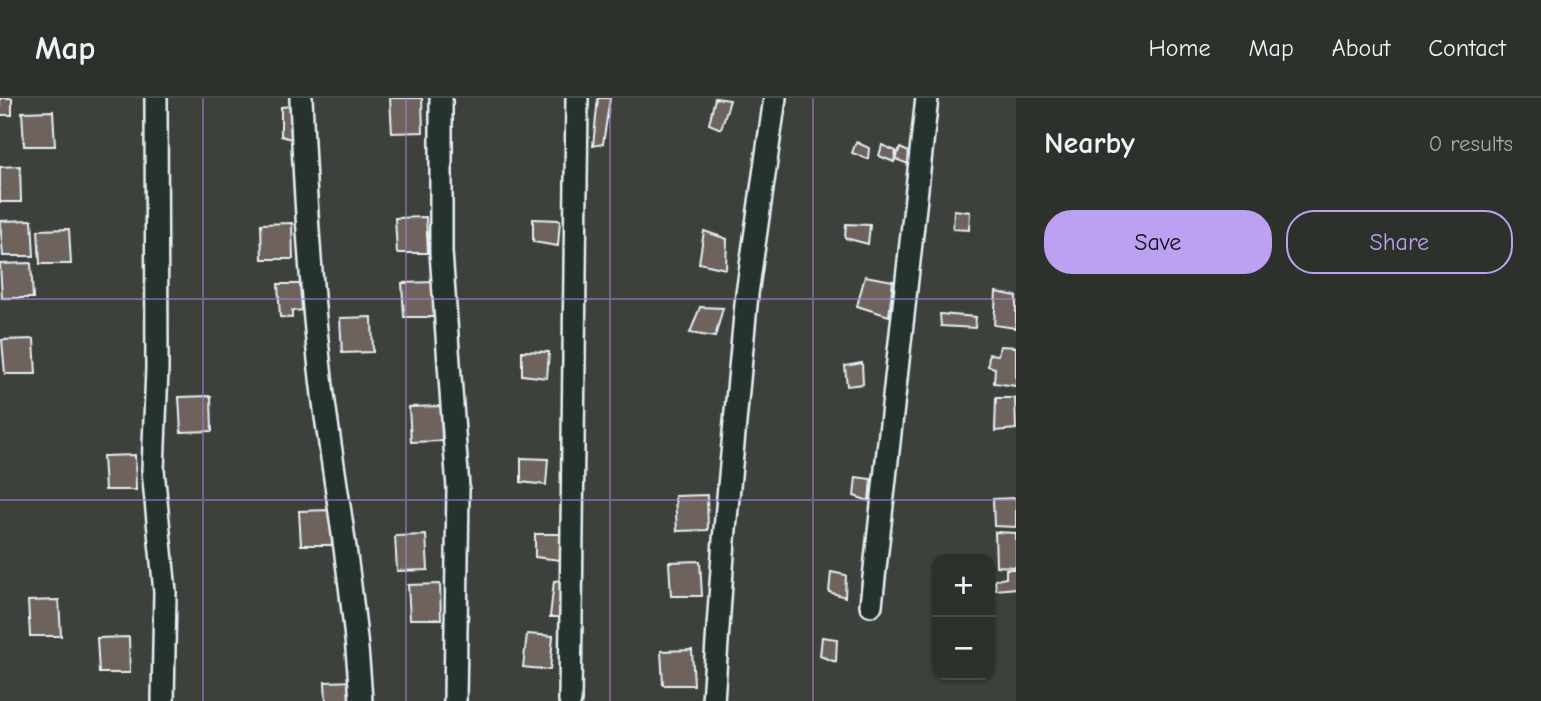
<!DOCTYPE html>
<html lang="en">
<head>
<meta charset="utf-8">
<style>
  :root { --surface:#2d312c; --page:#393d38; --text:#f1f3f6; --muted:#a7a9a9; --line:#484c48; --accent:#bca0f2 }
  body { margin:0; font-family:"Comic Neue",sans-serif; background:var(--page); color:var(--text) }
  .controls { position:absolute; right:21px; bottom:21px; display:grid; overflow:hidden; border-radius:14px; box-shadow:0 2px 5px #0004 }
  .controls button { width:63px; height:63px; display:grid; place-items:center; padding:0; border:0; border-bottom:2px solid var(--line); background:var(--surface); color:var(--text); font:35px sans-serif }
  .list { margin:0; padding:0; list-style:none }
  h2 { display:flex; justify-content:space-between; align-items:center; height:91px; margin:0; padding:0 28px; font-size:30px }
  h2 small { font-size:23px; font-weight:400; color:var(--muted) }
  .actions { display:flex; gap:14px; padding:21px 28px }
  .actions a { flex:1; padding:16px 0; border:2px solid var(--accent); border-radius:28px; text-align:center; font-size:24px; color:var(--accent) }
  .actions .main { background:var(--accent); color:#111 }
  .map { position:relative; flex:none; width:1016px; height:603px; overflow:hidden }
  header { display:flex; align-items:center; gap:42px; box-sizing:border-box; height:98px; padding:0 35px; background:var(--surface); border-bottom:2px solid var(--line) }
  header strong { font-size:33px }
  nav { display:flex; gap:38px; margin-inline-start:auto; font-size:24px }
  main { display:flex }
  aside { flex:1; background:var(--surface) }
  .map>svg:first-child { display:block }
  .building { fill:#6e625c; stroke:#e8f1f8; stroke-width:2 }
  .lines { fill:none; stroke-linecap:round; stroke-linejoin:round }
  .minor-casing { stroke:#e8f1f8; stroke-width:26 }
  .minor { stroke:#26332d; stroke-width:21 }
  .grid { fill:none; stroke:#a77bd6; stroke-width:2; stroke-opacity:0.55 }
</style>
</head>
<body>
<header>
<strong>Map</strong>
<nav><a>Home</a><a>Map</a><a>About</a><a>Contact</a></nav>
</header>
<main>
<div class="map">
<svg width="1016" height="603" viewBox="0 0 1016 603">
  <rect width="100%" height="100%" fill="#3c413b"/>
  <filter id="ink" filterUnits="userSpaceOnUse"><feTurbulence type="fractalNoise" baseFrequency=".0143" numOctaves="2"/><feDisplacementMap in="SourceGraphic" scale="14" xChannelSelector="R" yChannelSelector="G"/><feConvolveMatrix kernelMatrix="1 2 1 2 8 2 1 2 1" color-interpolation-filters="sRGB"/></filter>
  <g filter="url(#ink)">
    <!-- building -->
    <path class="building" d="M0 0H12V17H0Z
      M390 0H422L423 34 392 35Z
      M598 0H610L603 46 593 48Z
      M715 0 730 2 721 31 709 26Z
      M292 8 296 39 291 41 281 38V9Z
      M53 13 55 48H24L22 14Z
      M856 44 869 50 868 61 852 55Z
      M882 47 896 53 894 64 879 58Z
      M900 50 913 56 911 67 895 61Z
      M20 68 21 104H0V69Z
      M954 112 970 114 969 132 953 131Z
      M426 119 428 155H397L395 120Z
      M533 121 560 122 558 148 533 144Z
      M32 122 34 158H3L0 123Z
      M292 125 293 161H262L261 126Z
      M846 126 870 127 868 146 845 140Z
      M69 131 71 166H40L38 132Z
      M704 133 727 141 726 171 699 165Z
      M31 165 33 200H2L0 166Z
      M865 178 893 183 889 218 857 208Z
      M434 184 435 219H404L402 185Z
      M278 186H306L307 212 292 213V220L280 219Z
      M996 194 1016 198V230L994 227Z
      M700 209 723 210 715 239 690 235Z
      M940 216 976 219 975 230 941 228Z
      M372 219 373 254 342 255 340 220Z
      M34 241 36 276H5L2 242Z
      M1000 248 1016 249V288L994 285 995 270 988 268 989 256 998 257Z
      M522 253 549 254 547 280 522 277Z
      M862 265 863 286 847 288 845 268Z
      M211 298 212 333 181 334 179 299Z
      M996 300H1015L1016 331 995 333Z
      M441 308 442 343 411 344 409 309Z
      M135 357 136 392H105L103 358Z
      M521 360 548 361 546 387 521 384Z
      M856 379 871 381 869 403 854 398Z
      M707 397 708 432 677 433 675 398Z
      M1016 400V429L994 428 993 401Z
      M330 412 332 447H301L299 413Z
      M995 434 1016 435V469L996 468Z
      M535 436H562L560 462 535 459Z
      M426 437 428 472 397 473 395 438Z
      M700 463 702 498H671L669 464Z
      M1006 471H1016V490L996 492 995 482 1006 480Z
      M831 474 846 477 845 499 829 494Z
      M563 482 561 519H550L554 483Z
      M440 486 441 521H410L408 487Z
      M59 502 61 538H30L28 503Z
      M527 536 553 538 550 572 523 569Z
      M129 539 130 575H99L97 540Z
      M822 539 837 541 836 564 820 558Z
      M692 552 694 587H663L661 553Z
      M357 583 358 603H326L325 584Z"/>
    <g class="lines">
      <!-- minor casing -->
      <g class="minor-casing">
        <path id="minor" d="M156 0 157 271 153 372 165 494 163 603
          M301 0C305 99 311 198 323 297 337 399 355 500 361 603
          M441 0V154L458 390 455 603
          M871 507 927 0
          M570 603 577 0
          M713 603 724 442 747 196 775 0"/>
      </g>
      <!-- minor -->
      <use href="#minor" class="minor"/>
    </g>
  </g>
  <!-- grid -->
  <path class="grid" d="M203 0V603M406 0V603M610 0V603M813 0V603M0 201H1016M0 402H1016"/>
</svg>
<div class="controls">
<button>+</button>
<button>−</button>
</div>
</div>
<aside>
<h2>Nearby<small>0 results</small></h2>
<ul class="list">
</ul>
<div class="actions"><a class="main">Save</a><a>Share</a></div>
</aside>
</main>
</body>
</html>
